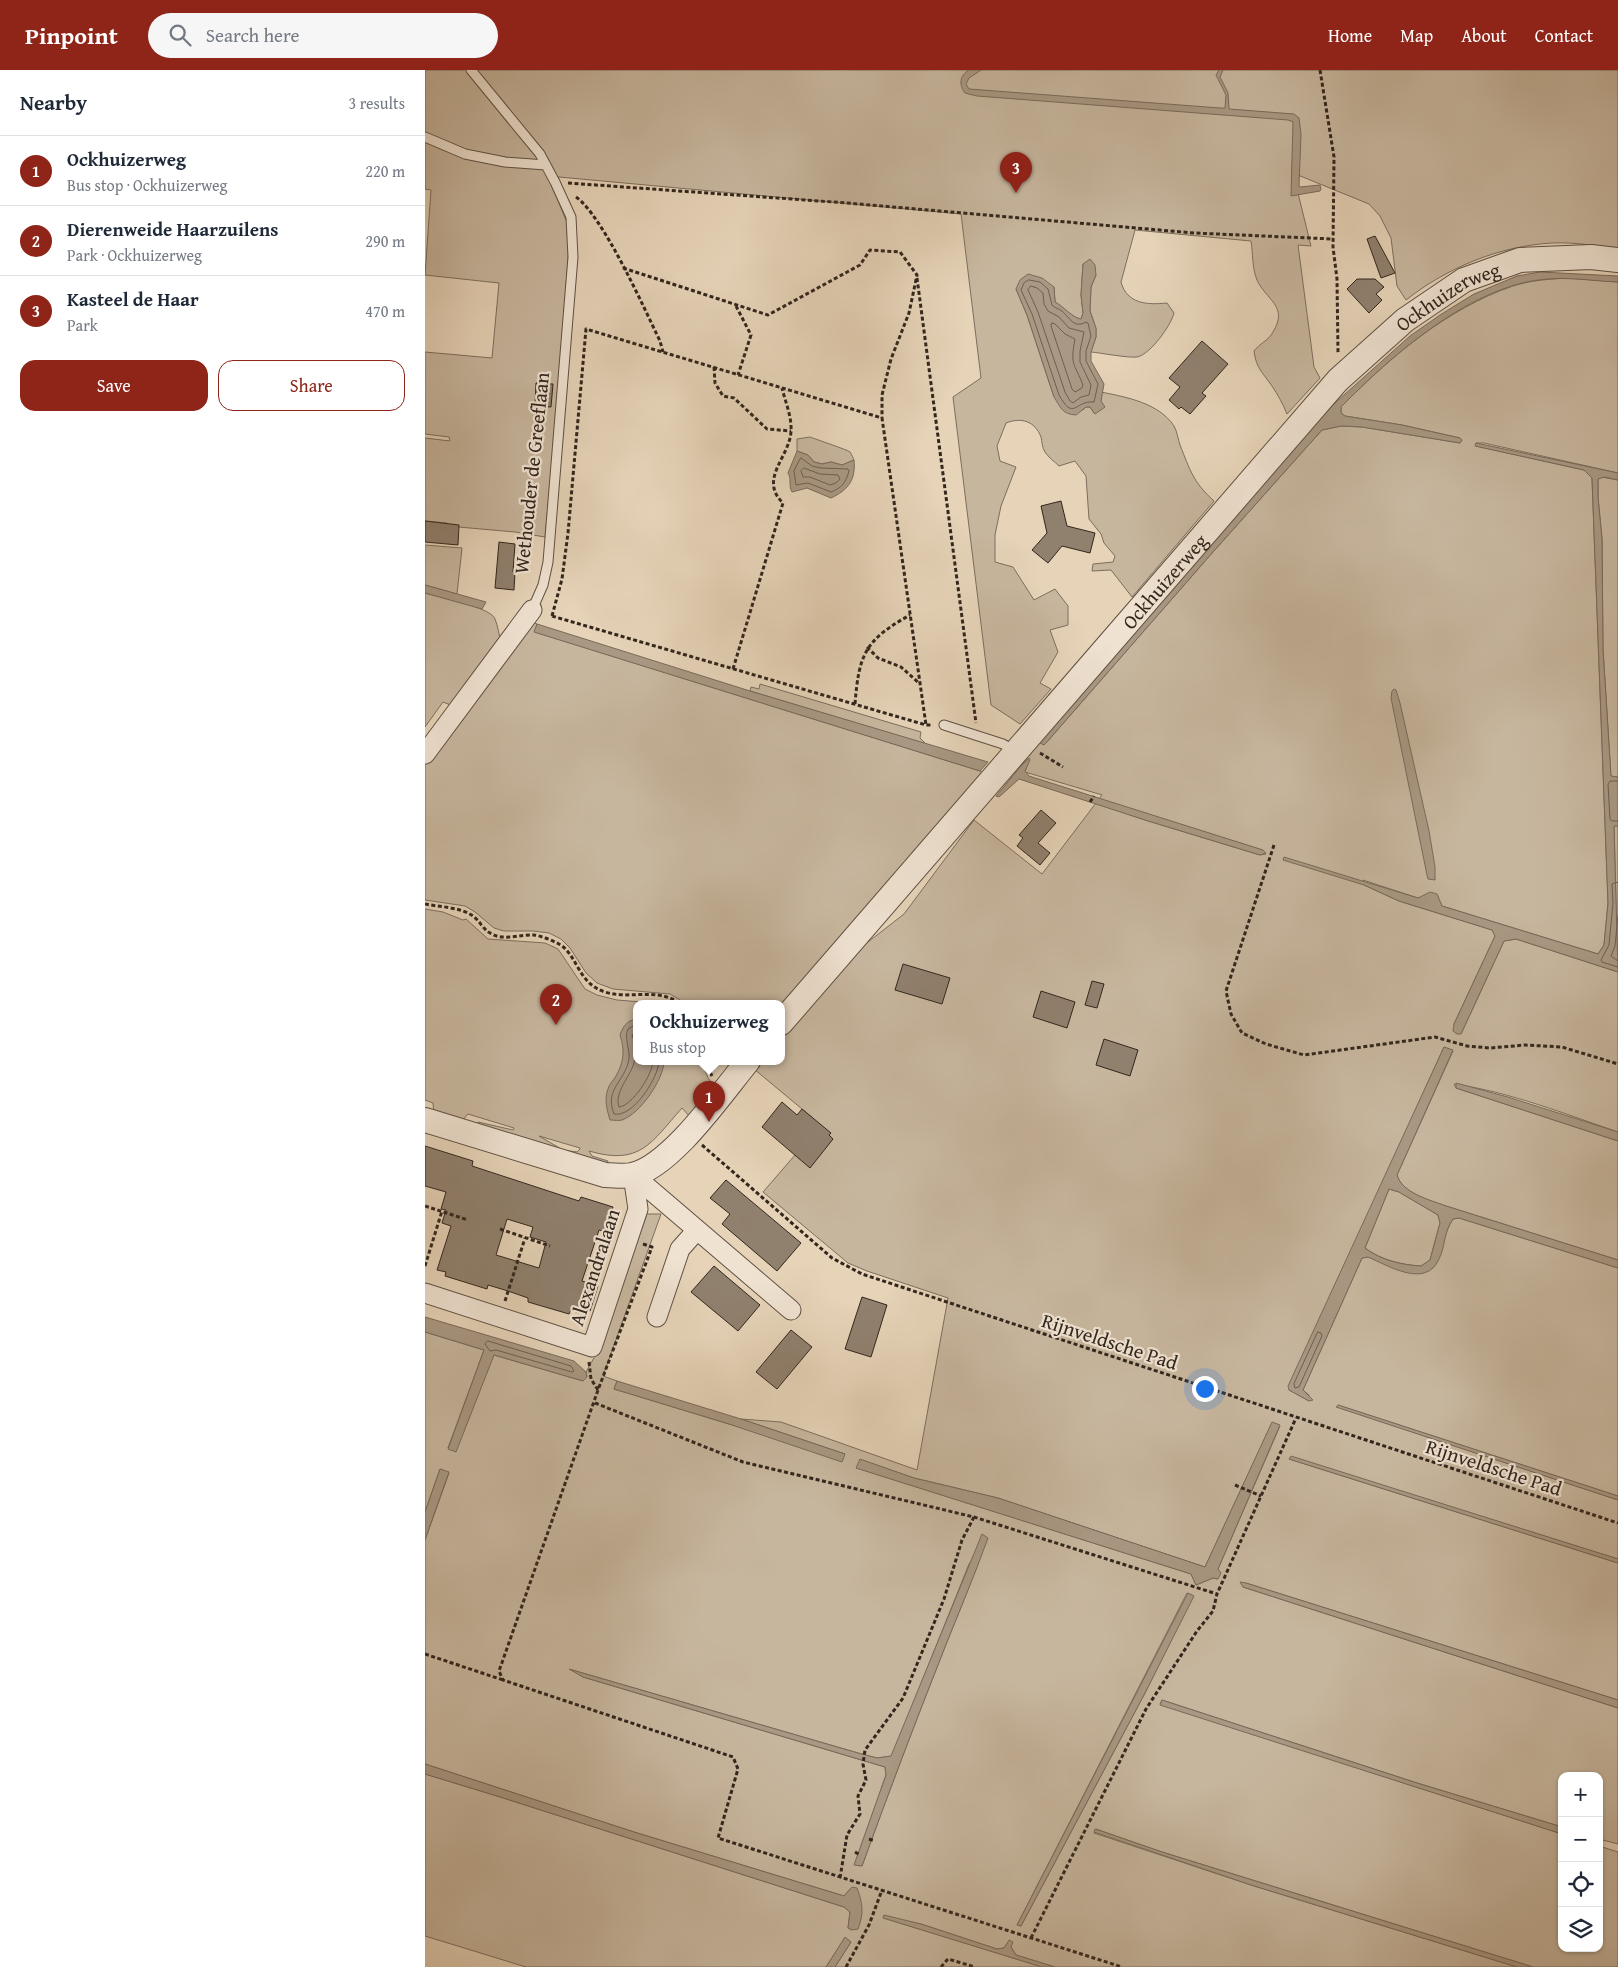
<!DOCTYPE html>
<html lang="en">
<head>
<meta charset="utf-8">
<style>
  :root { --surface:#fff; --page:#f6f6f7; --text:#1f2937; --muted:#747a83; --line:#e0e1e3; --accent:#8f2418 }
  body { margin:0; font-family:"Gentium Book Plus",serif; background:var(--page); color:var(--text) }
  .controls { position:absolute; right:15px; bottom:15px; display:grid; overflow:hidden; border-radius:10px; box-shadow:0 1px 4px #0004 }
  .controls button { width:45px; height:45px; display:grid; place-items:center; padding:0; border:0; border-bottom:1px solid var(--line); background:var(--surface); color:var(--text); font:25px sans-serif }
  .you { position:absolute; left:779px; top:1318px; width:18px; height:18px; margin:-12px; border:4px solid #fff; border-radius:50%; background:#1a73e8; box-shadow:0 0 0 8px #1a73e833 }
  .badge { display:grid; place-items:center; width:32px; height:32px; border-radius:50%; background:var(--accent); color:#fff; font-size:16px; font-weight:700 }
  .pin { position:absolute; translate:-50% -41px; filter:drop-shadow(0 1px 2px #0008) }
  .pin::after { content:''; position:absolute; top:26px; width:18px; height:15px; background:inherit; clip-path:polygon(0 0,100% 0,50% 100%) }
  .popup { position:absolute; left:208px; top:930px; width:152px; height:65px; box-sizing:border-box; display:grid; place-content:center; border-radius:10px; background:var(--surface); filter:drop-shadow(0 1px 4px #0005); font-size:16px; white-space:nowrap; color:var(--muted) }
  .popup b { font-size:19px; color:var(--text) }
  .popup::after { content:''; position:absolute; left:50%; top:100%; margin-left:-10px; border:10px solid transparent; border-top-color:var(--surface) }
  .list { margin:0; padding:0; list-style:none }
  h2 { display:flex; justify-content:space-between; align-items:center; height:65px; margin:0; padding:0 20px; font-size:21px }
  h2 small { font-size:16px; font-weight:400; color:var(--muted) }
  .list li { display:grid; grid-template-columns:32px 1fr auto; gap:15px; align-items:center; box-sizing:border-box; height:70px; padding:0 20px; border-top:1px solid var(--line) }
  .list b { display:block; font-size:19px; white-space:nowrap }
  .list p { margin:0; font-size:16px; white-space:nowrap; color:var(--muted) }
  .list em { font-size:16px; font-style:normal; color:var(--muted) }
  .actions { display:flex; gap:10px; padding:15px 20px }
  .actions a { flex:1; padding:11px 0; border:1px solid var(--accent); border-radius:15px; text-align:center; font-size:18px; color:var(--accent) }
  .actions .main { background:var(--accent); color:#fff }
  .icon { flex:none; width:28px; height:28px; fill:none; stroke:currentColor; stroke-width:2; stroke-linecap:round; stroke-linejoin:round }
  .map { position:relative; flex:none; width:1193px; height:1897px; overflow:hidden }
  header { display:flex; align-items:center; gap:30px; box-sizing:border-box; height:70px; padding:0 25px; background:var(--accent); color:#fff }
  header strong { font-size:24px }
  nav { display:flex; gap:28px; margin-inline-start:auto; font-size:18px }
  .search { width:350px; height:45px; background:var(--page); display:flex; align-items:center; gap:12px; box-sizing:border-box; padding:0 18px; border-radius:28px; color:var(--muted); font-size:19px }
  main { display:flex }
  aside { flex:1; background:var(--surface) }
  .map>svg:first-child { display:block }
  .green { fill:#c7b69e; stroke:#7c6e5e; fill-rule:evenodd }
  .water { fill:#a99883; stroke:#796a5a; fill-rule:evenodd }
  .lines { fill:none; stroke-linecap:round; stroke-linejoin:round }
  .shore { stroke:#6e5f50; stroke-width:1 }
  .building { fill:#90806e; stroke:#32261d; fill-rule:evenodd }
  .service-casing { stroke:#5f5144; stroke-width:11 }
  .minor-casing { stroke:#5f5144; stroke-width:21 }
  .tertiary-casing { stroke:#5f5144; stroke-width:26 }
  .path { stroke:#32261d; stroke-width:3; stroke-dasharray:4 2.5; stroke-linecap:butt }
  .service { stroke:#efe2d1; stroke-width:9 }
  .minor { stroke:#efe2d1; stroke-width:19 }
  .tertiary { stroke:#efe2d1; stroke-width:24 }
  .labels { text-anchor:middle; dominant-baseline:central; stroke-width:4.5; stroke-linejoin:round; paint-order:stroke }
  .street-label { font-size:20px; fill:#32261d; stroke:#efe2d1 }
</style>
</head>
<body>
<header>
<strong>Pinpoint</strong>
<div class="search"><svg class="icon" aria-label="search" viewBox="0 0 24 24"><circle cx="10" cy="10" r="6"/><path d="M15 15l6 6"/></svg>Search here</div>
<nav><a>Home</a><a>Map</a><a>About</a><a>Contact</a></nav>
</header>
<main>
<aside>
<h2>Nearby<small>3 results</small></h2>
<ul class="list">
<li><span class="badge">1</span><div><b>Ockhuizerweg</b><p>Bus stop · Ockhuizerweg</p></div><em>220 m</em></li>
<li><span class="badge">2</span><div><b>Dierenweide Haarzuilens</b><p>Park · Ockhuizerweg</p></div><em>290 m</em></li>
<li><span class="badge">3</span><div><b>Kasteel de Haar</b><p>Park</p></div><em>470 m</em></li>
</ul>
<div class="actions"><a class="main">Save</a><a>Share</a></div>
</aside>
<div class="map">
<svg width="1193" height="1897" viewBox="0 0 1193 1897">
  <rect width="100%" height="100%" fill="#e6d3b8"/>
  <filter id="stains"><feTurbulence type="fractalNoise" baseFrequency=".004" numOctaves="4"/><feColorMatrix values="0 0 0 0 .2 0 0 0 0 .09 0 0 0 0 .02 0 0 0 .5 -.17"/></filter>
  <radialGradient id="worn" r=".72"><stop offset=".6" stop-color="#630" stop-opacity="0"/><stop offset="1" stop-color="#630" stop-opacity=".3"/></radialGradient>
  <!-- green -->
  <path class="green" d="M0 0H1193V178C1172 176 1149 172 1127 173 1075 176 1023 197 981 230L972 216 966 168 955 146 944 134 868 103 886 176 873 175 889 297 895 308 862 344C858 334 853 325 847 316 838 303 831 298 829 281 834 274 844 270 848 262 864 236 841 230 832 210 827 198 828 183 826 171L710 160 696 212C702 234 722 235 742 233L749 243C746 255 726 284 712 287 702 288 677 283 666 282L671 267V259L665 241 666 217 671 205 658 194 656 225 658 243 656 249C647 248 639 237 630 232L629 217 591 219 602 245 629 327 658 340 661 337H665L669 343 676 331V322C701 327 734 333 749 356 752 361 753 369 755 375 765 400 768 412 789 431L707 527 686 500 667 501 668 494 688 492 690 486 679 473 676 464 664 449 661 406 650 391 634 396C630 392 623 387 620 382 617 378 617 371 616 367 610 351 596 347 581 353L572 376 575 391 591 397 576 436 570 465V492L588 497 609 530 630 519 643 536V555L625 560 633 582 615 613 626 619 595 654 566 635 528 327 556 308 536 144 123 106 143 155 144 176 131 352 120 467 90 462 22 456V453L0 451V368L25 371 24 367 0 364V282L67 288 74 213 0 205 6 120 0 119Z
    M1145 208 1193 212V403L1059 373H1051V376L1159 400 1167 408 1183 833 1179 875 1173 884 1017 836 1012 825 993 828 938 810 939 815 974 831 1067 860 1070 866 1029 954 1036 964 1079 871 1091 869 1193 902V1062C1140 1044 1085 1022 1029 1014L1031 1018 1193 1071V1190L1021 1136C1004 1130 977 1123 972 1105L1028 981 1019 977 864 1320 884 1331V1325L878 1320 937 1188 943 1187 980 1202 1008 1198C1018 1183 1018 1164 1028 1149L1034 1148 1193 1198V1426L913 1335 912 1337 1193 1430V1489L866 1387 864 1389 1193 1493V1630L821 1513 818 1517 1193 1638V1774L1174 1769V1706H1137V1757L992 1713 737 1630 735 1634 1137 1764V1878H1174V1776L1193 1782V1897H1108L737 1782 671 1759 669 1763 826 1815 1092 1897H630L591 1885 586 1877 572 1879 496 1854 459 1848 617 1897H410L426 1872 420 1868 401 1897H101L0 1866V1704L72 1726 419 1837 425 1842 423 1858 427 1860V1817L419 1826 209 1762 0 1694V1470L24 1403 15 1399 0 1442V1262L59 1280 23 1378 69 1285 158 1311 162 1307 161 1302 175 1277 222 1144H236L178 1306 192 1311 189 1319 304 1354 420 1384 316 1349 356 1352 492 1400 523 1228 442 1201 423 1193 338 1122 390 1062 389 1049 329 999 336 991H356L357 968 434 879 479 844 549 750 617 804 671 733 720 750 835 785 841 784 837 780 674 729 677 725 600 702 604 688 593 698H590L615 670 619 675 621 673 788 482 897 360 916 356 937 357 1035 373 1037 370 1035 368 977 355 920 346 916 343V337C964 288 1021 239 1088 216 1106 210 1126 209 1145 208ZM847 1353 855 1356 793 1499 795 1503 792 1509 788 1508 771 1515 766 1504 432 1398 436 1390 489 1408 573 1428 780 1497ZM562 1468C549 1507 533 1544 518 1582 490 1653 463 1724 437 1796L430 1794 461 1705 460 1697 158 1607 147 1600 433 1683 452 1688 467 1686 544 1494ZM762 1523 768 1526 720 1623 596 1856 592 1855Z
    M385 367C390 369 423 380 425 382 427 385 428 388 429 390L417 395 406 392 397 394 389 392 383 385 372 381V369Z
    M1176 407 1193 410V707H1186L1178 579 1177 469 1173 427V409Z
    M0 475 37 478 32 524 0 515Z
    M0 523C13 527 66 537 70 549 73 556 74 565 76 572L28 636 18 632 0 657Z
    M108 552 112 554 110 562 555 701 561 706 357 940 356 933H260L245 924 188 919 172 913 161 903 145 878 136 869 124 863 108 861H79L69 858 50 842 40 836 0 830V693Z
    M335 614 496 662 495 668 501 674 325 621 326 617 334 619Z
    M1189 755 1193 756V879L1192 876Z
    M0 839 18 842 38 850 41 849 63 869 120 873 133 879 160 919 172 925 192 930 230 933H212V991H276L283 1008 293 1020 266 1048 257 1038C226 1073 215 1096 164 1081L167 1086 183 1091 181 1101 51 1058 53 1052 88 1060 89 1058 43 1044 35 1053 9 1045 8 1033 0 1030ZM114 1066 155 1078V1079L152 1082 138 1080Z
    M964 1119 974 1122 1013 1145 1015 1153 1005 1190 996 1196C977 1195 956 1190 940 1178Z"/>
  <!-- water -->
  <path class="water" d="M544 0H556L544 8 541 14 544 19 795 38H800L801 25 791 5 794 0H798L795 7 803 23 804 39 869 44 874 48 876 64 874 116 875 117 895 115 896 119 895 121 866 126 868 52 863 50 552 26 540 23C534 15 534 6 544 0Z
    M665 189 670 195 671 205 666 217 665 241 671 258V267L666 282V291L679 314 676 331 680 337 670 344 665 337H661L651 345C637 344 636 338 629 327L602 245 591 219 595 210 603 204 617 208 629 217 630 232C639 237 648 248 656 249L658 243 656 225 658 194Z
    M1115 202 1193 206V212C1166 211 1140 206 1113 210 1041 220 965 287 916 337V343L920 346 977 355 1035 368 1037 370 1035 373 937 357 916 356 897 360 788 482 621 673 619 675 615 673V670L891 350 985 266 1015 245 1049 224 1092 206Z
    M1051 373 1193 403V410L1180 407 1173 409V427L1177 469 1178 579 1186 706 1193 707V756H1189L1193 902 1091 869 1079 871 1036 964H1032L1028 961 1029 954 1070 866 1067 860 974 831 939 815 858 790 859 787 993 828 1005 822 1012 824 1017 836 1173 884 1179 875 1183 833 1167 408 1159 400 1050 376Z
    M372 381 383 385 389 392 397 394 406 392 417 395 429 390C431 410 423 420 406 428L382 418 367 422C363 415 367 409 363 403Z
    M0 515 61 532 57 539 0 523Z
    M112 554 325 621 563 692 555 701 109 562Z
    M969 619 971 620 975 633 1004 761 1010 797V810L1003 809 1002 805 966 628 967 621Z
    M604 688 605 690 600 701 604 706 838 780 841 783 835 785 720 750 594 709 574 727 571 726C583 713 592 699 604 688Z
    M211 949 212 991H239C239 1009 215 1044 197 1050 194 1051 189 1050 185 1050 182 1040 179 1029 183 1019 184 1014 189 1010 191 1006 199 992 200 980 195 965 198 956 202 951 211 949Z
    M1019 977 1028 980 972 1105C977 1123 1005 1130 1021 1136L1193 1190V1198L1034 1148 1028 1149C1018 1163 1021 1175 1014 1189 1001 1219 964 1196 943 1187L937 1188 878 1320 888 1330 884 1331 864 1320 863 1316ZM964 1119 974 1122 1013 1145 1015 1153 1005 1190 996 1196C977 1195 955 1190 940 1178Z
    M1031 1013 1083 1027 1193 1062V1071L1031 1018Z
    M0 1247 149 1291 161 1302 162 1307 158 1311 69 1285 31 1382 23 1379 59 1280 0 1262Z
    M192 1311 316 1349 420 1384 417 1392 304 1354 189 1319Z
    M913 1335 1193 1426V1430L911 1337Z
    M847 1352 855 1355 793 1499 796 1503 793 1509 788 1508 771 1515 766 1504 431 1398 435 1389 489 1408 573 1428 780 1497Z
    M866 1386 1193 1489V1493L864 1389Z
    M15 1399 24 1402 0 1470V1442Z
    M557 1464 563 1468C549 1507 533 1544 518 1582 490 1653 463 1724 437 1796L429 1795 461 1705 460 1697 158 1607 144 1599 433 1683 452 1688 466 1686Z
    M815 1512 821 1513 1193 1630V1638L818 1517Z
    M763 1523 769 1526 720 1623 596 1856 592 1855Z
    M737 1630 992 1713 1137 1757V1764L735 1635Z
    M0 1694 209 1762 419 1826 427 1817 432 1818C438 1834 439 1843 433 1859L427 1860 423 1858 425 1842 419 1837 72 1726 0 1704Z
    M670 1759 737 1782 1108 1897H1092L826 1815 669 1762Z
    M459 1845 496 1854 572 1879 579 1878 584 1870 588 1872 586 1877 591 1885 630 1897H617L458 1848Z
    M420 1867 426 1872 410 1897H401Z"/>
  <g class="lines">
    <!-- shore -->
    <path class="shore" d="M604 210 615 212 623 219 627 235C630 238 634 239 637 241 645 248 649 259 661 252L663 253 666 266 661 281V291L673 314 669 332C650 330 649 352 634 325L607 244 596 220 599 213Z
      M606 216 612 218 618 223 619 234 623 241 634 247 644 258 659 262 655 281V292L666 315 664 325 656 327 648 333 645 331 640 322 613 242 603 220Z
      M627 253 630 254 640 264 650 269C645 296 649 292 658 315L657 318 650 322 647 319 626 256Z
      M376 388 387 396 396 398 423 399 424 401C421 412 417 418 406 422L383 413 371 415 369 401Z
      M379 398 395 404 413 405 415 409 411 413 405 415 385 407H378L376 401Z
      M1193 711H1185L1183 714 1185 749 1187 751H1193
      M1193 812 1187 814 1188 833 1184 875 1176 890 1177 892 1193 897
      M1193 845 1190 876 1186 886 1193 891
      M212 954 203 959C199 968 205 979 204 989 200 1012 179 1019 189 1044 208 1048 234 1007 234 991
      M212 961 207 965C210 973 212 984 209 993 205 1007 189 1022 194 1037 207 1036 228 1004 228 991
      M893 1262 896 1263 897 1266 874 1317 870 1318 869 1314Z
      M63 1271 146 1296 149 1301 147 1302 71 1280 65 1281 60 1274Z"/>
  </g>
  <!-- building -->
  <path class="building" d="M950 166 970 203 956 208 942 169Z
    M932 209H950L959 217 951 224 957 230 944 243 922 219Z
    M777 271 803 294 777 323 781 326 765 344 756 337 754 339 744 330 755 317 744 308Z
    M111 313 128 314 126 337 110 336Z
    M636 431 642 456 670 463 665 483 637 476 623 493 607 480 622 463 616 436Z
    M0 451 34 455 33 475 0 472Z
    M74 472 90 474 88 502H90L89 520 70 518Z
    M616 740 631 753 613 773 625 783 615 795 592 776 598 768 594 765Z
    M478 894 525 908 517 934 470 920Z
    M667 911 679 914 672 938 660 935Z
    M616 921 650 932 642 958 608 947Z
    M679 969 713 980 705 1006 671 995Z
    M357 1032 372 1045 377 1039 406 1063 404 1065 408 1069 385 1098 337 1057Z
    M0 1076 48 1091 47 1096 154 1131 156 1127 188 1137 186 1144 193 1147 187 1164 174 1160 157 1211 173 1216 165 1241 155 1238 154 1243 146 1240 144 1244 103 1232V1228L83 1221 63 1215 62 1219 20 1206 21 1202 12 1200 26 1156 17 1153 21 1140 16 1139 21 1122 0 1116ZM82 1149 108 1157 105 1167 121 1172 114 1198 71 1185Z
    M301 1110 376 1173 352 1201 297 1154 305 1144 285 1128Z
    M289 1196 335 1235 313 1261 266 1222Z
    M437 1227 462 1235 446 1287 420 1279Z
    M366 1260 387 1277 352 1319 331 1302Z"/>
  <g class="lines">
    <!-- service casing -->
    <g class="service-casing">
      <path id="service" d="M46 0 115 84 130 112 146 147 148 187 123 492 118 515 107 540
        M0 67 40 84 80 92 121 95
        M519 655 578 674 589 681"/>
    </g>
    <!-- minor casing -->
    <g class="minor-casing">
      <path id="minor" d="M0 684 107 540
        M208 1105 366 1240
        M0 1223 167 1277 213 1139 208 1105
        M232 1247 255 1179 272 1160"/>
    </g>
    <!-- tertiary casing -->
    <g class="tertiary-casing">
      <g id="tertiary">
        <path id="s1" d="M356 953 913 310 980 250 1039 210 1095 190 1166 187 1193 190"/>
        <path d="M0 1050 180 1105C189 1105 199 1107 207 1105 246 1097 298 1021 323 991"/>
      </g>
    </g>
    <!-- path -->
    <path class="path" d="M895 0 909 87 908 177 912 209 913 283
      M143 113 422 133 769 163 908 169
      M151 127C178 146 219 238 235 271L238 282
      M198 198 343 245 435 195 445 180 475 182 492 205 484 243 466 289 457 325V348
      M492 208 551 653
      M311 236 326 265 313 305
      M289 297 290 313 298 326 309 328 342 359 366 361
      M127 546 137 509 143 463 161 259 457 348 501 655
      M127 546 501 655H508
      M442 577 453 588 476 597 494 613
      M308 599 358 433C333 409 365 387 366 361 367 347 360 331 357 318
      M430 634C434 584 440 570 485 545
      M615 683 638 697
      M665 732 669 726
      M849 775 801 921 806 944 817 963 841 974 879 985 1010 967 1042 976 1065 978 1100 975 1137 977 1193 994
      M0 834C15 837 35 837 48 846 55 851 59 861 67 864 79 871 96 864 109 865 117 866 126 870 134 874 153 885 152 913 180 922 204 930 232 917 254 933
      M280 991 287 1006
      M277 1075 407 1188 437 1204 1193 1453
      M0 1136 43 1150
      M75 1159 125 1176
      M218 1174 227 1177 173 1320 74 1601 78 1610 308 1687 313 1699 293 1768 697 1897
      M0 1196 17 1141
      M80 1231 100 1168
      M164 1292 166 1309 173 1320
      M170 1333 318 1392 549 1447 792 1524
      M810 1415 836 1426
      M0 1584 78 1610
      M444 1769 450 1771
      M430 1782 435 1785
      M415 1808 422 1765 435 1744 433 1726 441 1710 438 1694 440 1680 478 1628 519 1529 537 1470 549 1447
      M606 1868 721 1639 772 1561 788 1541 792 1524 871 1348
      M421 1897 444 1855 457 1820
      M516 1897 523 1889 550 1897"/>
    <!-- service -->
    <use href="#service" class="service"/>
    <!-- minor -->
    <use href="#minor" class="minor"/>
    <!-- tertiary -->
    <use href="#tertiary" class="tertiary"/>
  </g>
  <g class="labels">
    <!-- street labels -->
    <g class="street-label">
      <text stroke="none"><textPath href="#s1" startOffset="990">Ockhuizerweg</textPath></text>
      <text transform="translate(106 403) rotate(-84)">Wethouder de Greeflaan</text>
      <text stroke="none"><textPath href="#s1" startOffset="585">Ockhuizerweg</textPath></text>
      <text transform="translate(169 1197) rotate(-72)">Alexandralaan</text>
      <text transform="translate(685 1271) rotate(18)">Rijnveldsche Pad</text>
      <text transform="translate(1069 1397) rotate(18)">Rijnveldsche Pad</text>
    </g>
  </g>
  <rect width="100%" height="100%" filter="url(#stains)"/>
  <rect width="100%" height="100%" fill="url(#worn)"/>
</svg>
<div class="controls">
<button>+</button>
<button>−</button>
<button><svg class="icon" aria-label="locate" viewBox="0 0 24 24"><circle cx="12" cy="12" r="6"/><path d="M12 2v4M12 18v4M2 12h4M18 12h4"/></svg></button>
<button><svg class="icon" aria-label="layers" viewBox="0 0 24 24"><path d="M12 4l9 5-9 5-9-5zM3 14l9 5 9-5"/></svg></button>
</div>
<div class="you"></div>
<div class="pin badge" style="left:284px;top:1052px">1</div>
<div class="popup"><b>Ockhuizerweg</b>Bus stop</div>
<div class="pin badge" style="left:131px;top:955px">2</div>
<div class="pin badge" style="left:591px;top:123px">3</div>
</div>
</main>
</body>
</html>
